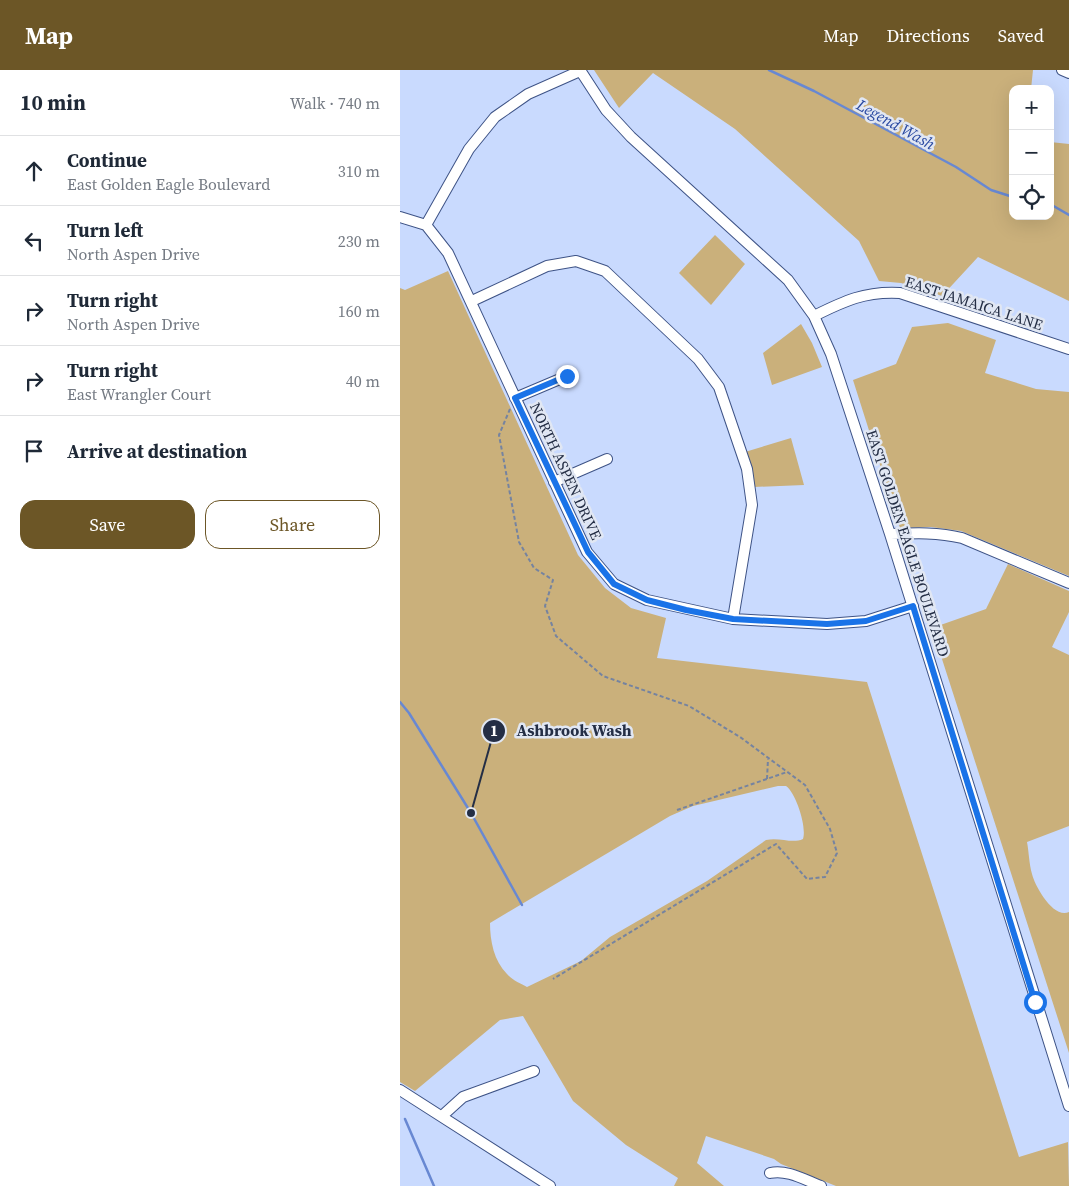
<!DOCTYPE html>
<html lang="en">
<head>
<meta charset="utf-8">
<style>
  :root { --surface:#fff; --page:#f2f2f3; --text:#1f2937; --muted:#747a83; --line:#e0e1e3; --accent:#6c5626 }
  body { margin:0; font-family:"Source Serif 4",serif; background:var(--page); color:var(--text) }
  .controls { position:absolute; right:15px; top:15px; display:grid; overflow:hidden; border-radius:10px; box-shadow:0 5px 20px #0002 }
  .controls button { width:45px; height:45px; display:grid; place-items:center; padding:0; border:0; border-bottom:1px solid var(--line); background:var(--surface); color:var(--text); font:25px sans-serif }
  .stop { position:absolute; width:15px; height:15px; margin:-11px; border:4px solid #1a73e8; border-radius:50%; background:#fff }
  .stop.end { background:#1a73e8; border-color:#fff; box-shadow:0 1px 5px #0008 }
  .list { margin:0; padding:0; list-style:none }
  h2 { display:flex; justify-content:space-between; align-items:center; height:65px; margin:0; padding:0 20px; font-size:21px }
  h2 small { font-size:16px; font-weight:400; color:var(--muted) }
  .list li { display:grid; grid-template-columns:32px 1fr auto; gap:15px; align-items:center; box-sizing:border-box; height:70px; padding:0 20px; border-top:1px solid var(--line) }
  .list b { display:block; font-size:19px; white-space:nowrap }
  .list p { margin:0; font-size:16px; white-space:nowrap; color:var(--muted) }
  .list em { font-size:16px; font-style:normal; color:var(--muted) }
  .actions { display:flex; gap:10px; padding:15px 20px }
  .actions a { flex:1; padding:11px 0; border:1px solid var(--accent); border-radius:15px; text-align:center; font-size:18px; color:var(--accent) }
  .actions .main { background:var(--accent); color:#fff }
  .icon { flex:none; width:28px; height:28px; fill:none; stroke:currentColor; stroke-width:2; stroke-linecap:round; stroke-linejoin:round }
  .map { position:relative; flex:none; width:669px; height:1116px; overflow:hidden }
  header { display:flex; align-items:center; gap:30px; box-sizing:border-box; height:70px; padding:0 25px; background:var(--accent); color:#fff }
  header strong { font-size:24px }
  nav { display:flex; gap:28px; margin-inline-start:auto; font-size:18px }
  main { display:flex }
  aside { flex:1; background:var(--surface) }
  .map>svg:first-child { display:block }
  .green { fill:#cab07b; fill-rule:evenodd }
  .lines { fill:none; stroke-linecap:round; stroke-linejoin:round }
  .stream { stroke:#6888d2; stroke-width:2.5 }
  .minor-casing { stroke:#3e5386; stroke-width:12 }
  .path { stroke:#7583a0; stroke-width:2; stroke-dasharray:4 2.5; stroke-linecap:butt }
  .minor { stroke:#fff; stroke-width:10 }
  .route { stroke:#1a73e8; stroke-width:6 }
  .labels { text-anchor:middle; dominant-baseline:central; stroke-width:5; stroke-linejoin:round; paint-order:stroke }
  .street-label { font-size:15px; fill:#242e45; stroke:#e1e7f3 }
  .water-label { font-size:16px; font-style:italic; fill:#2949a1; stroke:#e1e7f3 }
  .leader { fill:none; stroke:#242e45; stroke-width:2 }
  .callout-dot { fill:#242e45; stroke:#e1e7f3; stroke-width:2 }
  .mark-label { font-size:15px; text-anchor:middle; font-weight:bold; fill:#fff }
  .callout-label { font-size:16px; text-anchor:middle; font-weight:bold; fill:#242e45; stroke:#e1e7f3; stroke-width:5; stroke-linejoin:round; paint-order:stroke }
</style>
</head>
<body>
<header>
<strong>Map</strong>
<nav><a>Map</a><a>Directions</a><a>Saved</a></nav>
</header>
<main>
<aside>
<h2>10 min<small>Walk · 740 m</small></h2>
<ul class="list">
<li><svg class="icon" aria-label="ahead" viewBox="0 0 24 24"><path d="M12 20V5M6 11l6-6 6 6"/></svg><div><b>Continue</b><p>East Golden Eagle Boulevard</p></div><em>310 m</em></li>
<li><svg class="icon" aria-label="left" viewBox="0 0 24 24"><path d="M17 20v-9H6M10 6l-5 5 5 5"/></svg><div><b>Turn left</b><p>North Aspen Drive</p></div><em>230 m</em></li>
<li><svg class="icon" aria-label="right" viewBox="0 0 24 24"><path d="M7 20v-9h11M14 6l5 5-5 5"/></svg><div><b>Turn right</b><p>North Aspen Drive</p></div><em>160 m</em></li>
<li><svg class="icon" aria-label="right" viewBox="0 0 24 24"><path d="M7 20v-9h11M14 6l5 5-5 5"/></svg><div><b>Turn right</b><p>East Wrangler Court</p></div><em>40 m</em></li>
<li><svg class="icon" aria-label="arrive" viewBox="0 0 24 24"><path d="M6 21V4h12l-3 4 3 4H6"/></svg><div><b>Arrive at destination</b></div></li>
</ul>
<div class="actions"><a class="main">Save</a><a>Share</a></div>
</aside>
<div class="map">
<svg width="669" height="1116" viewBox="0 0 669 1116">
  <rect width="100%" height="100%" fill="#c9dafe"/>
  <!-- green -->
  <path class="green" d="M194 0H633L631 19H613V146H650V72L669 74V231L578 187 542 226 501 213 479 211 459 171 335 59 253 3 219 38Z
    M315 165 345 194 311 235 279 203Z
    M48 201 178 485 205 518 231 538 266 548 257 588 467 612 619 1087 668 1072 669 1116H436L381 1094 374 1089 306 1066 297 1093 324 1116H274L278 1108 226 1075 173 1031 123 946 100 950 15 1021 0 1012V218L5 220ZM378 716H386C396 723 407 757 403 769 392 774 380 767 366 770L307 811 210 867 181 891 127 917C121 914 112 910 107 904 94 891 90 871 90 853L270 746 293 736Z
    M548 253 596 270 585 303 636 319 669 322V506L561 461 531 457 500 458 453 310 496 294 512 257Z
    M401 254 412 273 422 297 372 315 363 283Z
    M391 368 404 415 354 417 345 382Z
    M608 494 669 521V542L652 577 669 585V756L627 772C629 783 629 793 632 804 635 816 653 849 669 842V983L532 558 586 539Z"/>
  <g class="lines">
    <!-- stream -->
    <path class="stream" d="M369 0 414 21 556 97 591 120 613 127
      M650 134 669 145
      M0 632 9 643 71 743 122 835
      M5 1049 34 1116"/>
    <!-- minor casing -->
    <g class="minor-casing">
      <path id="minor" d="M180 0 206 40 231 67 388 210 414 246 431 284 490 464 669 1036
        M662 0 669 3
        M0 147 26 155 48 183 187 482 214 514 247 530 333 549 427 554 466 551 513 536
        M26 155 69 79 95 47 128 24 180 1
        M72 231 147 196 176 191 205 201 298 289 319 317 347 399 352 435 333 549
        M414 246C444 231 465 221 500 223L669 279
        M115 328 167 306
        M154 412 207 389
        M490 464C515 463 538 462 562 468L669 513
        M0 1020 150 1116
        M42 1046 63 1027 134 1001
        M370 1103C387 1099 405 1110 421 1116"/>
    </g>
    <!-- path -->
    <path class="path" d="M110 339 99 365 119 472 134 498 153 510 145 536 156 566 203 606 289 636 340 667 405 715 430 759 437 783 425 807 407 809 376 774 153 909
      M367 709 368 689
      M277 740 387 702"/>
    <!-- minor -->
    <use href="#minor" class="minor"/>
  </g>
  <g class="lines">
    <!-- route -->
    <path class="route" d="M167 306 115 328 188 482 214 514 247 530 286 540 333 549 427 554 466 551 513 536 635 932"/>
  </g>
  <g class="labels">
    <!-- street labels -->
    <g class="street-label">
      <text transform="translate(574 233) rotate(18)">EAST JAMAICA LANE</text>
      <text transform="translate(166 401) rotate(65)">NORTH ASPEN DRIVE</text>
      <text transform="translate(508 473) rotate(72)">EAST GOLDEN EAGLE BOULEVARD</text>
    </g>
    <!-- water labels -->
    <g class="water-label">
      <text transform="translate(496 54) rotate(29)">Legend Wash</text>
    </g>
  </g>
  <!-- callouts -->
  <path class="leader" d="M71 743L94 661"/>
  <g class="callout-dot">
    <circle cx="71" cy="743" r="5"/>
    <circle cx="94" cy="661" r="12"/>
  </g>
  <g class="mark-label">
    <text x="94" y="666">1</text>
  </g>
  <g class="callout-label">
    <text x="174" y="666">Ashbrook Wash</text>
  </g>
</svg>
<div class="controls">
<button>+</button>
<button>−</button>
<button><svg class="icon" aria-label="locate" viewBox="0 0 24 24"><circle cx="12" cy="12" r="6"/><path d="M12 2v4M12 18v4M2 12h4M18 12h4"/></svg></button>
</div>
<div class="stop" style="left:635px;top:932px"></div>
<div class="stop end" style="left:167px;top:306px"></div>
</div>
</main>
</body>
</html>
